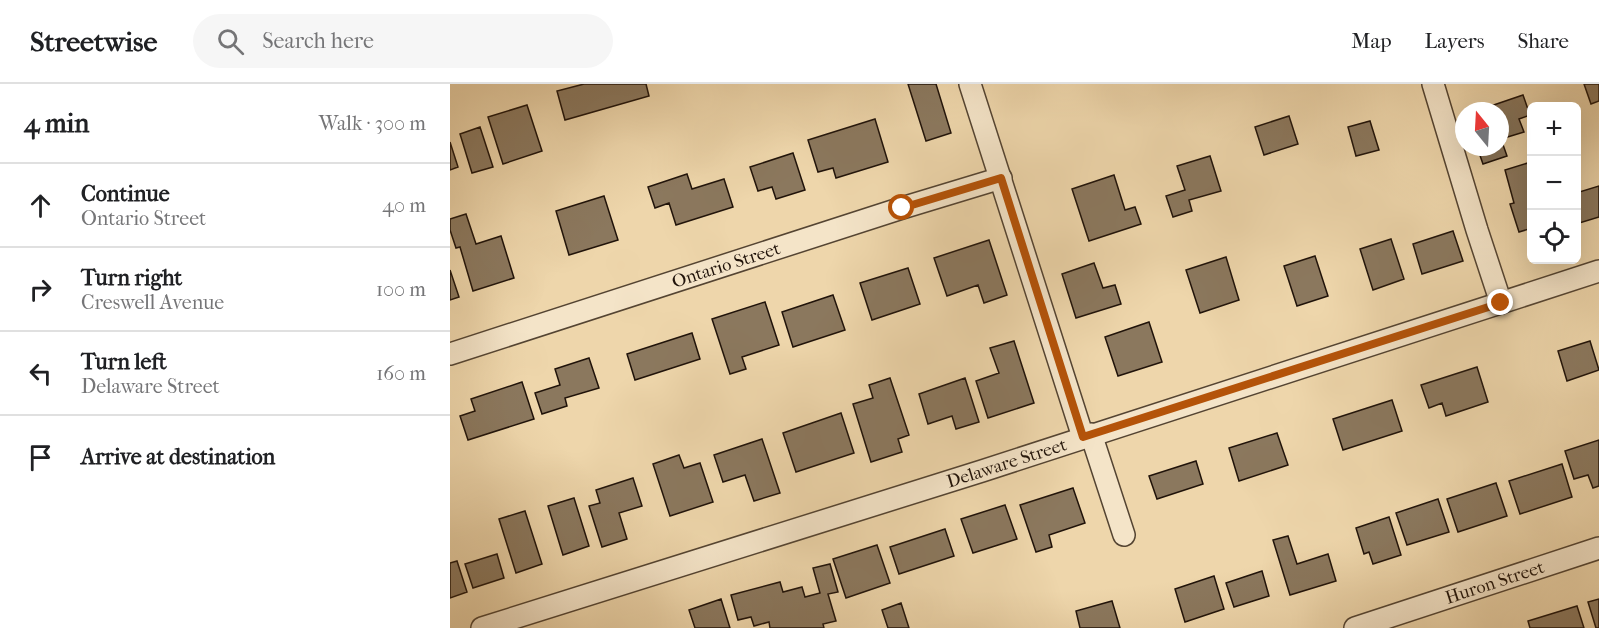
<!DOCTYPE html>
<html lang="en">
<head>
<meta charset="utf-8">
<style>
  :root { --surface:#fff; --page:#f6f6f6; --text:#202124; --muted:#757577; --line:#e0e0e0 }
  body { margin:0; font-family:"IM FELL French Canon",serif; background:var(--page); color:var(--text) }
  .controls { position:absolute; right:18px; top:18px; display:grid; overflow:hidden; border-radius:9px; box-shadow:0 6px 24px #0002 }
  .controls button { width:54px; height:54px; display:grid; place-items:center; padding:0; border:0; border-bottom:2px solid var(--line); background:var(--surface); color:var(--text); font:30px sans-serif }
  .compass { position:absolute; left:1005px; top:18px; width:54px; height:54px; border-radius:50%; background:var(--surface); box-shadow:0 6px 24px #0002; rotate:342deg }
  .stop { position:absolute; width:18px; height:18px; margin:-14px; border:4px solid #b45309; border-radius:50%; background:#fff }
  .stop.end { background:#b45309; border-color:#fff; box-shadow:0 2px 6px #0008 }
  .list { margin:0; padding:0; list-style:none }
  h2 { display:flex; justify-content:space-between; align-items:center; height:78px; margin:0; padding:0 24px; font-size:26px }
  h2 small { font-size:20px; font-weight:400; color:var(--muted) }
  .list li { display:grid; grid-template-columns:39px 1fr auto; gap:18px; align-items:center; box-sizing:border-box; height:84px; padding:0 24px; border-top:2px solid var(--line) }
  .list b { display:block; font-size:22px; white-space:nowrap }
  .list p { margin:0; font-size:20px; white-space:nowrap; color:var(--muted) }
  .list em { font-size:20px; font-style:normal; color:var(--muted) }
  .icon { flex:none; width:33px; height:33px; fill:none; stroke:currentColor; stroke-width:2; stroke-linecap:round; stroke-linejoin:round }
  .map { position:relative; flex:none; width:1149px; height:544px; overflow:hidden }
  header { display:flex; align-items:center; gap:36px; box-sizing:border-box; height:84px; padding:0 30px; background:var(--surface); border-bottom:2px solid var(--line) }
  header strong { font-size:28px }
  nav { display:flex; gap:33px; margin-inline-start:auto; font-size:21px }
  .search { width:420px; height:54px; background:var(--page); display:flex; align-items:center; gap:15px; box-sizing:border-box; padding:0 21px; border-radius:33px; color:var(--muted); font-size:22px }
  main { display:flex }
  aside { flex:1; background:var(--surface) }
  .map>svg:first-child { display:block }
  .building { fill:#8b785e; stroke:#20130a; stroke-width:1.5 }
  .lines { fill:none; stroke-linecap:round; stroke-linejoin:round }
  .street-casing { stroke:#544432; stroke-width:24 }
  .street { stroke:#f4e4c8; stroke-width:21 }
  .route { stroke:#b45309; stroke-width:8 }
  .labels { text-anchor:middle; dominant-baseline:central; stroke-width:6; stroke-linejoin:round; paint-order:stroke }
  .street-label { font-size:18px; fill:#20130a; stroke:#f4e4c8 }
</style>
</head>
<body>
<header>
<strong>Streetwise</strong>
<div class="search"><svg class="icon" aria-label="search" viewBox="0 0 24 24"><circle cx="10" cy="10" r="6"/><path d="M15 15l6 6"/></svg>Search here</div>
<nav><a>Map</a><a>Layers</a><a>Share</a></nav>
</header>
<main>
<aside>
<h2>4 min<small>Walk · 300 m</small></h2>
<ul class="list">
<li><svg class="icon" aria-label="ahead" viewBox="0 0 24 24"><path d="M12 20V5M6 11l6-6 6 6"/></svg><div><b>Continue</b><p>Ontario Street</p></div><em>40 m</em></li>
<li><svg class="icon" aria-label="right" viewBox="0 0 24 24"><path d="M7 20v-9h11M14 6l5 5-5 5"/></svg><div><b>Turn right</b><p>Creswell Avenue</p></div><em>100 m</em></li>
<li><svg class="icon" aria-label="left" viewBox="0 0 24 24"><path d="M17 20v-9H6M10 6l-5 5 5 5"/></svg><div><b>Turn left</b><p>Delaware Street</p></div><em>160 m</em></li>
<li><svg class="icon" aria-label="arrive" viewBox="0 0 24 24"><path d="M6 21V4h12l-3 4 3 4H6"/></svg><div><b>Arrive at destination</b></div></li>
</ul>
</aside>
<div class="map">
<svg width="1149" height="544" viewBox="0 0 1149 544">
  <rect width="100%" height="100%" fill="#eed6ab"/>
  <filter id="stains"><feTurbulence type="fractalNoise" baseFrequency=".00333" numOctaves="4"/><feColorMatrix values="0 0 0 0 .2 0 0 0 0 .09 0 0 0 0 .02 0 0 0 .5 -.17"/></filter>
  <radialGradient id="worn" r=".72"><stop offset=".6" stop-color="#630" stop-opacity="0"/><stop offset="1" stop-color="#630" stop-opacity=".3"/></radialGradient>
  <!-- building -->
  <path class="building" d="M134 0H196L199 12 115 36 107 7Z
    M458 0H486L501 49 476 57Z
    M1134 0H1149V17L1141 20Z
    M1073 11 1080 31 1069 35 1074 48 1051 55 1057 72 1033 80 1027 63H1050V27H1026Z
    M77 21 92 67 53 80 38 33Z
    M839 32 848 60 814 71 805 43Z
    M425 35 438 78 386 94 383 84 368 88 358 56Z
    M920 37 929 66 906 72 898 43Z
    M30 43 43 83 22 89 10 50Z
    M0 58 8 83 0 86Z
    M343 69 355 106 326 115 322 103 308 107 300 83Z
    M760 72 771 107 739 116 742 127 723 133 716 112 735 106 727 82Z
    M1081 78 1082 144 1069 148 1060 120 1064 119 1055 86Z
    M237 90 242 105 274 95 283 123 226 141 219 119 205 124 198 103Z
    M664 91 675 126 685 123 691 140 639 157 622 105Z
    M1149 102V133L1126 140V109Z
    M154 112 168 156 119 171 106 127Z
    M16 130 26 160 51 152 64 194 23 207 10 163 6 164 0 146V135Z
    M1003 147 1013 177 972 190 963 160Z
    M941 155 954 195 923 206 910 165Z
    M539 156 557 211 534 219 528 201 497 212 484 174Z
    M865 172 878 212 847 222 834 182Z
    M776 173 789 216 750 229 736 186Z
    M644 179 653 204 665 201 671 220 626 234 612 190Z
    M458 184 470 220 422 236 410 199Z
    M0 186 9 213 0 216Z
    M383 211 395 246 343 263 332 228Z
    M315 218 329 261 292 273 296 285 280 290 262 235Z
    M699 238 712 278 668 292 655 253Z
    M242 249 250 275 185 296 177 270Z
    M564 257 584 319 538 334 526 297 549 289 540 264Z
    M1140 257 1149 286 1117 297 1108 267Z
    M139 274 149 304 115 314 117 322 92 330 85 309 110 301 105 285Z
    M1027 283 1038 318 996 332 992 319 979 324 971 301Z
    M440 294 459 351 448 355 452 368 421 378 403 320 423 314 419 301Z
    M515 294 529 338 506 345 502 332 478 340 469 310Z
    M72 298 84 335 18 356 10 332 25 327 21 315Z
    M942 316 952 347 893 366 883 335Z
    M391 329 404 369 346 388 333 349Z
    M827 349 838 381 789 397 779 364Z
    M312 355 330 409 304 417 295 391 273 398 264 371Z
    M1149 356V402L1143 404 1138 391 1124 395 1115 367Z
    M229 371 234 384 250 379 263 418 220 432 203 380Z
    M746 377 753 400 707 415 699 392Z
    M1112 380 1122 413 1070 430 1059 397Z
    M183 394 192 422 169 429 177 455 152 463 139 422 150 419 146 406Z
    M1046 399 1057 432 1008 448 997 415Z
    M623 404 635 439 599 451 602 463 586 468 570 421Z
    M124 414 139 462 113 471 98 422Z
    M988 415 999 448 957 461 946 429Z
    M555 421 567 455 523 469 511 435Z
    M75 427 92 480 66 489 49 435Z
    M939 433 951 471 923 480 919 468 914 470 906 444Z
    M495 445 504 472 449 490 440 463Z
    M838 452 847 480 878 470 886 497 840 511 823 456Z
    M427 461 440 499 396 514 383 475Z
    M47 470 54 494 23 504 15 480Z
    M7 477 17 508 0 514V479Z
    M380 480 388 508 378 510 386 537 373 540 374 544H320L319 538 304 542 301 533 288 536 281 511 330 498 333 508 352 503 355 513 370 509 363 484Z
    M812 487 819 512 784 523 776 499Z
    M764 492 774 525 735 538 725 505Z
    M271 515 280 544H245L239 526Z
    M1149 515V544H1146L1138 518Z
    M662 517 670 544H630L626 527Z
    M451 519 459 544H438L432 526Z
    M1127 522 1134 544H1080L1078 537Z"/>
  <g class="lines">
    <!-- street casing -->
    <g class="street-casing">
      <g id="street">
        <path d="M520 0 633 353"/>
        <path d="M983 0 1027 146 1051 219"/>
        <path id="s1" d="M0 270 452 124 551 94"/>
        <path d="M641 350 674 451"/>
        <path id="s2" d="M32 544 532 387 1149 187"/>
        <path id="s3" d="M905 544 1149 464"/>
      </g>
    </g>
    <!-- street -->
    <use href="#street" class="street"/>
  </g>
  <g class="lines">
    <!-- route -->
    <path class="route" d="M452 124 551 94 633 353 1051 219"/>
  </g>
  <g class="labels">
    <!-- street labels -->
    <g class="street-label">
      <text stroke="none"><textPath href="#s1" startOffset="290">Ontario Street</textPath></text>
      <text stroke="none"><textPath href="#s2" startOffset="550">Delaware Street</textPath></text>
      <text stroke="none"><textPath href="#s3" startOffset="147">Huron Street</textPath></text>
    </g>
  </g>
  <rect width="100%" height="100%" filter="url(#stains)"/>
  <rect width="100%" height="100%" fill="url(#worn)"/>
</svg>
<div class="controls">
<button>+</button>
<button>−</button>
<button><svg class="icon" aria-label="locate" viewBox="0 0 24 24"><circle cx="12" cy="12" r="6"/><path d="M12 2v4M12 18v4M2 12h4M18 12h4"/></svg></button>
</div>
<svg class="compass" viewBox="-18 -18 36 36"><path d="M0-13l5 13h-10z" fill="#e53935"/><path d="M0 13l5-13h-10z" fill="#757577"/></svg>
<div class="stop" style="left:452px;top:124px"></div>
<div class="stop end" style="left:1051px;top:219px"></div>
</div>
</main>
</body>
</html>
